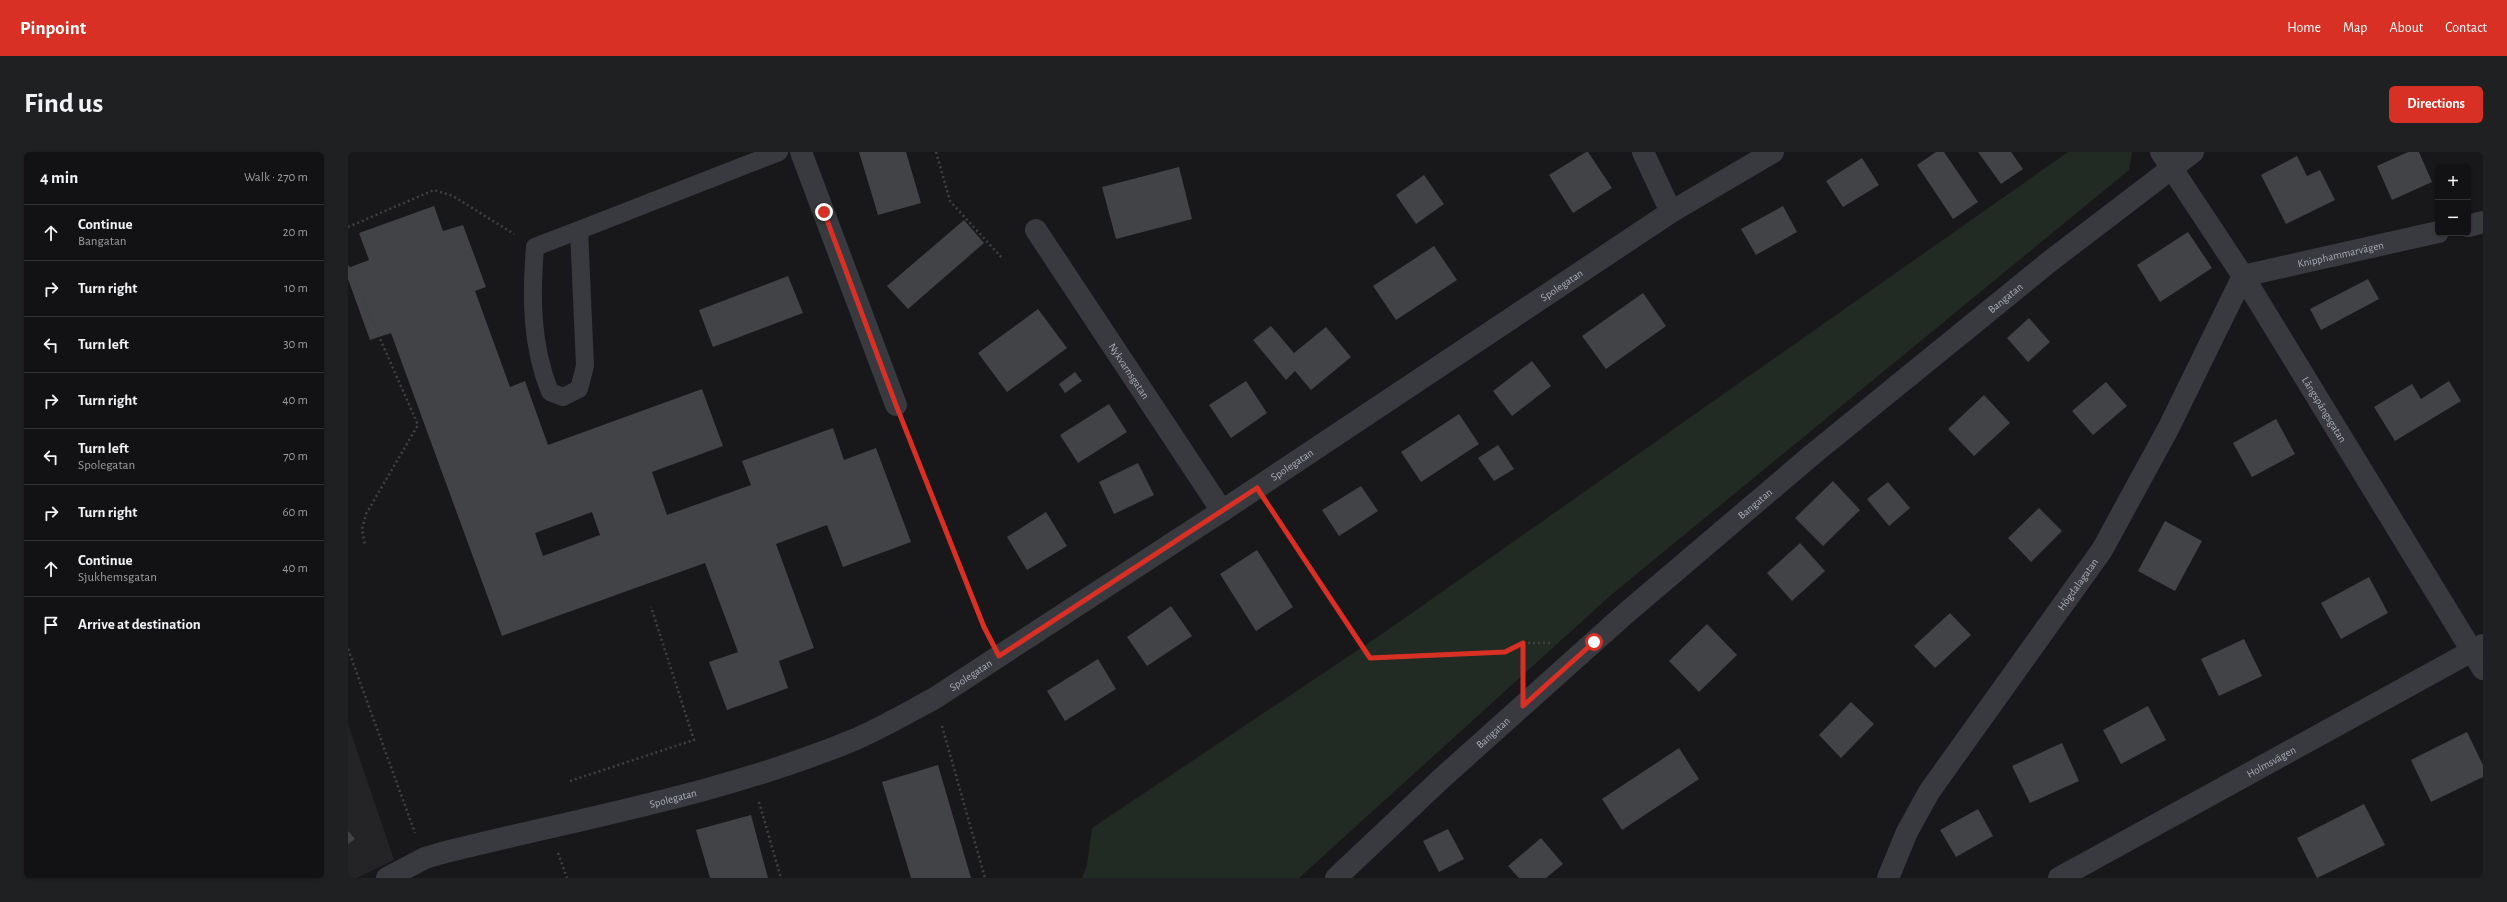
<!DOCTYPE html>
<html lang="en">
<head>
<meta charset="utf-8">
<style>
  :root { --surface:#121214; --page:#1f2022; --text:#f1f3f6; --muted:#9c9ea0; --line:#313234; --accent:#d93025 }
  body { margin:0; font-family:"Alegreya Sans",sans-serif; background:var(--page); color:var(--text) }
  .controls { position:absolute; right:12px; top:12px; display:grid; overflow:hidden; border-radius:6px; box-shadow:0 1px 3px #0004 }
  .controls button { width:36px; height:36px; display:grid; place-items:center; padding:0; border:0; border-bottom:1px solid var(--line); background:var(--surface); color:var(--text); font:20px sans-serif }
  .stop { position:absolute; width:12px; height:12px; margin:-9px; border:3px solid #d93025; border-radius:50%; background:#fff }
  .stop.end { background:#d93025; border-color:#fff; box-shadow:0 1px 4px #0008 }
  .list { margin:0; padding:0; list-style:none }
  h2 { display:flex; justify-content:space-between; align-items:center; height:52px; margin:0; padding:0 16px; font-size:17px }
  h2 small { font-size:13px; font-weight:400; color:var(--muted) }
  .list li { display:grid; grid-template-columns:26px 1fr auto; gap:12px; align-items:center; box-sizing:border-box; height:56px; padding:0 16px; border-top:1px solid var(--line) }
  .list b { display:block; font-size:15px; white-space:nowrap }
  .list p { margin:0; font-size:13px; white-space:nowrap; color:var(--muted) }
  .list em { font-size:13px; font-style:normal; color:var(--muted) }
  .icon { flex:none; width:22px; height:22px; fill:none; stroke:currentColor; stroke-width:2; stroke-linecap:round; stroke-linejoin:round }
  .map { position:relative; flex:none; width:2135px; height:726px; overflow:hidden; border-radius:6px }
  header { display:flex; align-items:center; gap:24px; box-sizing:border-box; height:56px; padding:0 20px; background:var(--accent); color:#fff }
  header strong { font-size:19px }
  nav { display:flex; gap:22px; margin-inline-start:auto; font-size:14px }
  .intro { display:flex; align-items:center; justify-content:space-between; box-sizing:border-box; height:96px; padding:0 24px }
  h1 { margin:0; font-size:28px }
  .button { padding:10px 18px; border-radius:6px; background:var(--accent); color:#fff; font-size:14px; font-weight:700 }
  main { display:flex; gap:24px; padding:0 24px }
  aside { flex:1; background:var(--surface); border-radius:6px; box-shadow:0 1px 3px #0004 }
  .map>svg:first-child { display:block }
  .built { fill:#242427 }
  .green { fill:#222a24 }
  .building { fill:#424347; fill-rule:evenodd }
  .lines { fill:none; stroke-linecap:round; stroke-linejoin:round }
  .path { stroke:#3f4146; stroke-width:2.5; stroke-dasharray:2 3; stroke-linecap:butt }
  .lane { stroke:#393a3f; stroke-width:18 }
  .street { stroke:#393a3f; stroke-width:22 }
  .route { stroke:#d93025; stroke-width:5 }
  .labels { text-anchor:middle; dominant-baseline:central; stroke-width:3.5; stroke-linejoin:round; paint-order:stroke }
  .street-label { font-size:11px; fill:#abafb9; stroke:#131315 }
</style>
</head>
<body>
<header>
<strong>Pinpoint</strong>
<nav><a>Home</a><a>Map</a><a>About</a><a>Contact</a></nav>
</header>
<div class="intro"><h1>Find us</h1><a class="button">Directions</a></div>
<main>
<aside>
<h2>4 min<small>Walk · 270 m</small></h2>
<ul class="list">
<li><svg class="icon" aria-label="ahead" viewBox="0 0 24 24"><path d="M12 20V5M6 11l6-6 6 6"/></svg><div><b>Continue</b><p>Bangatan</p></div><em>20 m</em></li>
<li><svg class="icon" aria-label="right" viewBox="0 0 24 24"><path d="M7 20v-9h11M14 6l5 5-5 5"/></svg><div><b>Turn right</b></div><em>10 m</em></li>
<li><svg class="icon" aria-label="left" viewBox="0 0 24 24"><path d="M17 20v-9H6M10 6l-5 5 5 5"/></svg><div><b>Turn left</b></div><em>30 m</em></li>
<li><svg class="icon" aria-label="right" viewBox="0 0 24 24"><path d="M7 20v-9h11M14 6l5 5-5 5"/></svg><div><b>Turn right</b></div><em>40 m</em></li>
<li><svg class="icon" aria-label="left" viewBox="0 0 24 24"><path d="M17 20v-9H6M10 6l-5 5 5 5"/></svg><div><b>Turn left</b><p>Spolegatan</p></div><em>70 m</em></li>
<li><svg class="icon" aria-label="right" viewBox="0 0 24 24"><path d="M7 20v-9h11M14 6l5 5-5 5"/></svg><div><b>Turn right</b></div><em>60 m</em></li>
<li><svg class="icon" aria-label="ahead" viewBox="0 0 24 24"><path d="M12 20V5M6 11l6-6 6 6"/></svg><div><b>Continue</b><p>Sjukhemsgatan</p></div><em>40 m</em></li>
<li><svg class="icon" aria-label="arrive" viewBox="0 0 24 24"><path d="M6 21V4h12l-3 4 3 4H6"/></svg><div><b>Arrive at destination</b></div></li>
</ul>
</aside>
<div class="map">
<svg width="2135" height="726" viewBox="0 0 2135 726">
  <rect width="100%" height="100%" fill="#18181a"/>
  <!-- built -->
  <path class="built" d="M0 572 46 708 9 726H0Z"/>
  <!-- green -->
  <path class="green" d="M1720 0H1784L1781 18 1263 443 951 726H734L739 713 744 676 1034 482Z"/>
  <!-- building -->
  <path class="building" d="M511 0H558L573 51 530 63Z
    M1238 0H1240L1264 36 1225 61 1201 23Z
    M1588 0H1596L1630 50 1605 67 1569 13Z
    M1630 0H1663L1675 17 1653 32Z
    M2060 0H2071L2084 30 2044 48 2029 14Z
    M1949 4 1959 24 1972 18 1987 48 1938 72 1913 23Z
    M1514 6 1531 33 1495 55 1478 29Z
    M831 15 844 67 768 87 754 35Z
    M1076 23 1096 52 1068 72 1048 43Z
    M86 54 95 79 115 73 138 135 127 139 162 235 177 229 200 293 354 237 375 294 304 320 319 363 403 333 394 309 485 276 496 308 528 296 563 390 495 415 479 373 428 392 466 496 431 509 440 536 379 558 361 510 390 500 357 411 154 484 43 181 22 188 0 127V116L21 108 11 81ZM244 360 252 383 195 404 187 381Z
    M1435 54 1449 80 1408 103 1393 77Z
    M616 68 636 91 560 157 539 134Z
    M1840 80 1864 116 1812 150 1789 113Z
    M1086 94 1109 128 1048 168 1025 134Z
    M440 124 455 161 365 195 351 158Z
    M2020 127 2031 147 1973 178 1962 157Z
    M1295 141 1318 174 1258 217 1234 184Z
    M690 157 719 196 659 240 630 201Z
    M1681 166 1702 190 1680 210 1659 186Z
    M923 174 946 201 978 175 1003 205 963 238 947 219 938 228 905 188Z
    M1184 209 1203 234 1164 264 1145 239Z
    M727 220 734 229 717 241 711 232Z
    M898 229 919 261 883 286 861 253Z
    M2101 229 2113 249 2047 289 2026 255 2064 232 2073 247Z
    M1758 230 1779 254 1745 283 1724 259Z
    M1636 243 1662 271 1626 304 1600 277Z
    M761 252 779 280 730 311 712 283Z
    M1111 262 1131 292 1073 330 1053 300Z
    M1928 267 1947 302 1904 325 1885 291Z
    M1150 293 1166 317 1146 329 1130 306Z
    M790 311 806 343 766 362 751 330Z
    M1485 329 1512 358 1475 394 1447 366Z
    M1540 330 1562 356 1541 374 1519 347Z
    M1013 334 1030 359 991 384 974 358Z
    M1691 356 1714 379 1683 410 1660 386Z
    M698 360 719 394 679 418 659 385Z
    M1817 369 1854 389 1827 439 1790 419Z
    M1452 391 1477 419 1444 449 1419 421Z
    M909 398 945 455 908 479 872 422Z
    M2021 425 2040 461 1993 487 1973 451Z
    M823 454 844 484 799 514 779 485Z
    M1602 461 1623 483 1587 516 1566 494Z
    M1359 472 1389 503 1351 540 1321 509Z
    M1896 487 1914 524 1871 544 1853 507Z
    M750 507 768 537 717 569 699 539Z
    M1503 550 1526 572 1493 606 1471 583Z
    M1800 554 1818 588 1773 612 1755 578Z
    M2119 580 2135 613V625L2083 650 2063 608Z
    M1714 591 1731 629 1682 651 1664 614Z
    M1331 596 1351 627 1274 678 1254 647Z
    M590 613 623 726H563L534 630Z
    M2016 652 2037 693 1969 726 1949 686Z
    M1630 657 1645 684 1608 705 1592 678Z
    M403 663 420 726H362L348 678Z
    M1100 677 1116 707 1091 720 1075 689Z
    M0 679 7 687 0 692Z
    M1193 686 1215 712 1198 726H1171L1160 714Z"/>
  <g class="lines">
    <!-- path -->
    <path class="path" d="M588 0 602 49 654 106
      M0 75 86 38 105 44 166 82
      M0 114 70 273 18 362 14 377 17 393
      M558 277 639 480
      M924 358 1023 506 1157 500 1175 491V516
      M1175 491H1202
      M0 497 67 681
      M594 574 637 726
      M222 629 346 588 303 455
      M411 650 433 726
      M210 701 219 726"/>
    <!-- lane -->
    <path class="lane" d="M231 78 237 214 231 237 215 245 202 240C183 193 183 145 187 95L239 75C303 50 367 25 431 0"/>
    <!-- street -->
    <g class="street">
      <path d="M453 0 548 253"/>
      <path d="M1295 0 1323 60"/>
      <path id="s1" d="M1813 0 1895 124 2135 517"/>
      <path d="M2120 74 2135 70"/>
      <path id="s2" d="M688 78 874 359"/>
      <path id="s3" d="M1895 124 2090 80"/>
      <path id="s4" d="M39 726 77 706 94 701C233 666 376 642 508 587 535 575 561 560 587 546L874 359 1323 60 1425 0"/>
      <path id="s5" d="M988 726 1094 626 1277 462 1465 302 1701 110 1845 0"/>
      <path id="s6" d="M1540 726 1559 680 1581 640 1754 398 1820 277 1895 124"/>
      <path id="s7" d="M1711 726 2135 493"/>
    </g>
  </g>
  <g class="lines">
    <!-- route -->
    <path class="route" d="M476 60 548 253 636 475 651 504 909 336 1022 506 1157 500 1175 491V554L1246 490"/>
  </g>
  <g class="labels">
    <!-- street labels -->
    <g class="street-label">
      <text stroke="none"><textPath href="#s3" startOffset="100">Knipphammarvägen</textPath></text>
      <text stroke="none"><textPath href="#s4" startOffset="1330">Spolegatan</textPath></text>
      <text stroke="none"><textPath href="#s5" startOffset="886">Bangatan</textPath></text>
      <text stroke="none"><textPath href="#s2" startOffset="169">Nykvarnsgatan</textPath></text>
      <text stroke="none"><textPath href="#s1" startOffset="305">Långspångsgatan</textPath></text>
      <text stroke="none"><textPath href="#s4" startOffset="1006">Spolegatan</textPath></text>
      <text stroke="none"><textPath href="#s5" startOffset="562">Bangatan</textPath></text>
      <text stroke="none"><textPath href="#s6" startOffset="351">Högdalagatan</textPath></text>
      <text stroke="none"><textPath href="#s4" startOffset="622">Spolegatan</textPath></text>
      <text stroke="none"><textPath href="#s5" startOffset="214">Bangatan</textPath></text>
      <text stroke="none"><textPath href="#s7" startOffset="242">Holmsvägen</textPath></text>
      <text stroke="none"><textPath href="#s4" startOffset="298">Spolegatan</textPath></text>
    </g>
  </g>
</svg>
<div class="controls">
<button>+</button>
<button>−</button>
</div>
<div class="stop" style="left:1246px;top:490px"></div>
<div class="stop end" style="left:476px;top:60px"></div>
</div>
</main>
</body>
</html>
